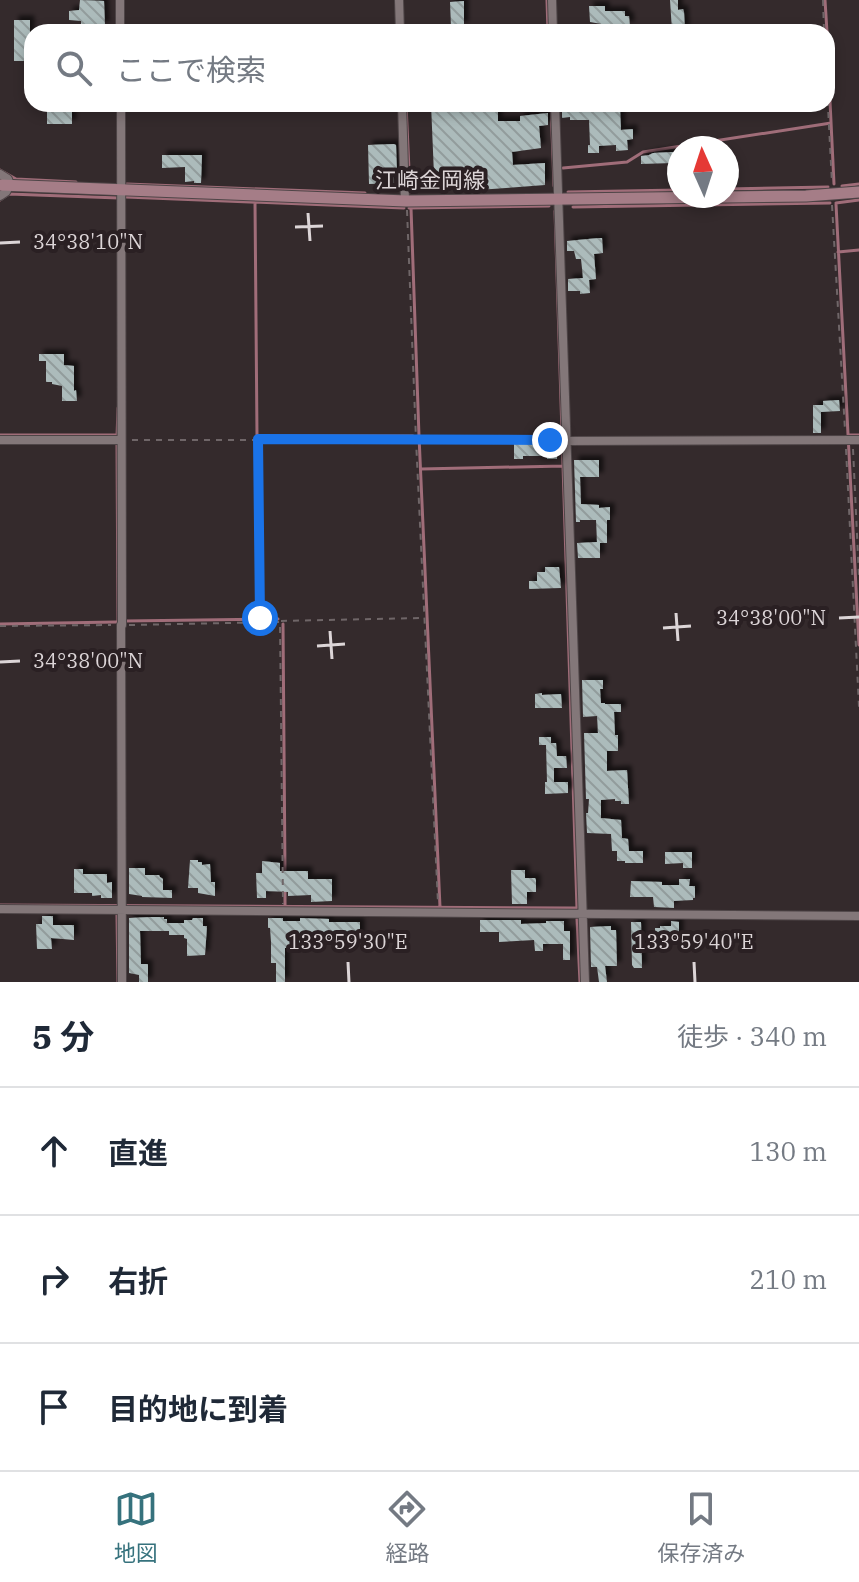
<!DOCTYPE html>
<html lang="ja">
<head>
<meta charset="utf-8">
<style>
  :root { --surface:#fff; --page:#f2f2f3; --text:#1f2937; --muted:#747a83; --line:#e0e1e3; --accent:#36727d }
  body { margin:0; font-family:"IBM Plex Serif","Noto Sans JP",serif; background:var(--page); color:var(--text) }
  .compass { position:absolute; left:667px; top:136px; width:72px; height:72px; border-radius:50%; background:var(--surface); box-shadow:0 4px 12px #0003; rotate:357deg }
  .stop { position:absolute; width:24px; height:24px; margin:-18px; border:6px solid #1a73e8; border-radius:50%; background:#fff }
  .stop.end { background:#1a73e8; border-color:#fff; box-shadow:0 2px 8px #0008 }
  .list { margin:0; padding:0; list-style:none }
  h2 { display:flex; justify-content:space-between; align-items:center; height:104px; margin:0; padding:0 32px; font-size:34px }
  h2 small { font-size:26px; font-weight:400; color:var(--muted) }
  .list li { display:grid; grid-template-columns:52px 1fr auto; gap:24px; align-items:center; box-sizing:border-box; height:128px; padding:0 32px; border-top:2px solid var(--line) }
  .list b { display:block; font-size:30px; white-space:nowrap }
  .list em { font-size:26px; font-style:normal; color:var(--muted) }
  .icon { flex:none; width:44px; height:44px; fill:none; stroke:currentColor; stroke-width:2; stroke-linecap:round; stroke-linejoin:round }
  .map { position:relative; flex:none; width:859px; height:982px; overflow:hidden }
  .search { position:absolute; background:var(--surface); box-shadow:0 4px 12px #0003; left:24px; right:24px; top:24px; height:88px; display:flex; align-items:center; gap:20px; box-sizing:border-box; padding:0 28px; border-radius:24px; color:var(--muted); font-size:30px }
  .sheet { height:488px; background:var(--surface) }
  nav { display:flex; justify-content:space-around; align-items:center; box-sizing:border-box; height:112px; border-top:2px solid var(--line); background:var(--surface); font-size:22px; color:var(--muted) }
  nav a { display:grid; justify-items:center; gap:4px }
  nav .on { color:var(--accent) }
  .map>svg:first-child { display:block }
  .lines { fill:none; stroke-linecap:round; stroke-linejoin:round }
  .stream { stroke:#a06d79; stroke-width:3 }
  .building { fill:url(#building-back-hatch); filter:url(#shadow) }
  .minor-casing { stroke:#4e4547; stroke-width:10 }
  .secondary-casing { stroke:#4e4547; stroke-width:13 }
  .path { stroke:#6f6668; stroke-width:2; stroke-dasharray:6 6; stroke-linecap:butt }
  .minor { stroke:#837779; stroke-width:8 }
  .secondary { stroke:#a57d87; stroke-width:11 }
  .route { stroke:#1a73e8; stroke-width:10 }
  .ticks { fill:none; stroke:#dcd5d7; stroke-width:3 }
  .labels { text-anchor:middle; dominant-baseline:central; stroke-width:8; stroke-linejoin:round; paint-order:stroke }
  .street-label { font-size:22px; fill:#dcd5d7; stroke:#2a2023 }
  .ticks-label { font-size:20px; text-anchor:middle; fill:#dcd5d7; stroke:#2a2023; stroke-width:8; stroke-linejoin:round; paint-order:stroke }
</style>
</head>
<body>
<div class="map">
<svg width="859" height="982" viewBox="0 0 859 982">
  <defs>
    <pattern id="building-back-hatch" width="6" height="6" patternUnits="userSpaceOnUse" patternTransform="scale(2)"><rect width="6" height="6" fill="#acbbbb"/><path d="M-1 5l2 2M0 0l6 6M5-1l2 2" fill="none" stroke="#929c9c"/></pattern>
    <filter id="shadow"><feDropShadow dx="4.5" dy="-4.5" stdDeviation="2" flood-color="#0009"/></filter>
  </defs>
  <rect width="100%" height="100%" fill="#342a2c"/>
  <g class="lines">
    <!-- stream -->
    <path class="stream" d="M547 0 548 32
      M825 0 827 32
      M827 39 834 184
      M406 104 410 192
      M551 104 554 186
      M563 168 627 162 643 152 831 123
      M0 170 16 179 76 182
      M127 184 365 193
      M842 186 859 184
      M727 189 828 187
      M568 192 679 190
      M126 197 404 208
      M0 200 9 194 119 198
      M255 202 257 436H413
      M836 203 859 200
      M836 204 859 645
      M573 207 830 203
      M409 208 549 206
      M411 208 419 436 440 907
      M555 211 577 909
      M838 252 859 250
      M0 435H116
      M849 435H859
      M117 437 118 408
      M259 437 261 619
      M117 443 118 623
      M421 469 563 466
      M125 621 278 619
      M0 624 116 622
      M283 624 285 872
      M285 888V907
      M0 905 576 908
      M117 915 118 982
      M577 919 580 982"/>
  </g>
  <!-- building -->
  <path class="building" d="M80 0 104 1 105 26H81V21L69 20V11L79 10Z
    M670 0H678V10L683 9 684 12 685 31H672Z
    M464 1V26L451 27 450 2Z
    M589 6H605V11H625V16H629L630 26 607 25 590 22Z
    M14 20H30V61H14Z
    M431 104H442V107L498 105V121H520V116L548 113V125L539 126 541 148 512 152 513 165 545 163V185L478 190 476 173 434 175Z
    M569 104H604V107L620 108 621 130 633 129V139L627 140 628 150 616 151V145L599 146V153H588V145H590L589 120H570V117L562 118V107H569Z
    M47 106H72V124H47Z
    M394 144 396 145 397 172H394V183L369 184 368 145Z
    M673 152V163L641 164V156L649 155 653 153Z
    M162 155H202L201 183H194V181L185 182V167L162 168Z
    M599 238H602L603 253 594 254 596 279 589 280 590 293 580 294V291H568V279L583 278 581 259H576L574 251H567V241Z
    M39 354H64V365L74 366V391L76 390 77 401H62V386L52 384V382H46V361H39Z
    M839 400 840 411 821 412V433H813V405H823V401Z
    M514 442 557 443V459H547V456H523V459H514Z
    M574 460H599V477H580L581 504 599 505V508L610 507V520H607V543H600V558H578L577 543 597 542 596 520H580V522H576Z
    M545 567H559L561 588 529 589V581H537V572H545Z
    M582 680H603V689H600L601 703H605V704H621V712H614L615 735H618V751H607V771L627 770 629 804H621V801H615V799L601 800V818L621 820 622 838 628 839 629 851H643V863H625V861H617V851H612L611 834 587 833 586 813H588L589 799H586L584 733H598L597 716 583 717Z
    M542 693V695L561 694 562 708H535V694Z
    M539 737H551V743H556L557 756H566L567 768H554V782H568V793L545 794V782H547L546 745H539Z
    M665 852H692V868H683V863L665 864Z
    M190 860H198V862H202V865L210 864 211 882H215V896L198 893V888H188Z
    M262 861 280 863V871H308V879H332V901L311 902V895L288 896V892L266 891V898H257L256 873H262Z
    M129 868H145V875H159L160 877 163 879V890H172V898L142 897V896L129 894Z
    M74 869H83V874H107V883L112 882V898H101V895L92 896V893H74Z
    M511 870H525V878H535L536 880V892H527V904H512Z
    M679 879H690L689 886H695V898H693V900L674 901V908L654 907 653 897H630L631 881 662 882V885H679Z
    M42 916H53V925H74V940L51 938 52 949H37L36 924H42Z
    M151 917H164V919H167V923H184V920H192L193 918H203V926H207L205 955 187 956V939L184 938V935H169V931H140L141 964H148V982H139V975L129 973V918Z
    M268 918H283V921H300V918L329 919V922H360V942L332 943V939H306V951L299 952V948H285V982H276V963H271V942L270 928H268Z
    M480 920H521V924L546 923V921H564V931H570V960H563V944H543V951H535L534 940 499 942V932H480Z
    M671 921 679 922V941L655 940V928H660V926H671Z
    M631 922H641L642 968H634L632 965Z
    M611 926V930H616L617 966H605L607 982H599L597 967H591L590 927Z"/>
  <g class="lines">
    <!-- minor casing -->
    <g class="minor-casing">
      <path id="minor" d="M120 0V32
        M399 0 400 32
        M552 0 553 32
        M121 104 122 625
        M402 104 405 201
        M555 104 585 982
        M0 174 8 179 10 185 6 192 0 196
        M0 440H121
        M567 441 859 440
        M121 625 122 982
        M0 909 859 916"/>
    </g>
    <!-- secondary casing -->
    <g class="secondary-casing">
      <path id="secondary" d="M0 185 406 201 806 196 859 192"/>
    </g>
    <!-- path -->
    <path class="path" d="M823 0 824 32
      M827 88 832 183
      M832 205 845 430
      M407 210 416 440 438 903
      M132 440H557
      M258 441 260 622
      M846 449 859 707
      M853 449 859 577
      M281 621 423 618
      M129 625 280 622 283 904
      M0 626 111 625"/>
    <!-- minor -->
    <use href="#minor" class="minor"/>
    <!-- secondary -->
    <use href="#secondary" class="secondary"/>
  </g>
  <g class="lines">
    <!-- route -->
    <path class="route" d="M260 618 258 439 550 440"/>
  </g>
  <!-- ticks -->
  <path class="ticks" d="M308 213 310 241M295 227 323 226M0 243 20 242M676 613 678 641M839 618 859 617M663 628 691 626M330 631 332 659M317 646 345 644M0 662 20 661M348 962 349 982M694 962 695 982"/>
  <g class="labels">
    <!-- street labels -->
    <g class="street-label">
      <text x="430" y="179">江崎金岡線</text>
    </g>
  </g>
  <g class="ticks-label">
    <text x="88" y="249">34°38'10"N</text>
    <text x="771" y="625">34°38'00"N</text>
    <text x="88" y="668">34°38'00"N</text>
    <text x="348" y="949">133°59'30"E</text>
    <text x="694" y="949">133°59'40"E</text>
  </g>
</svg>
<svg class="compass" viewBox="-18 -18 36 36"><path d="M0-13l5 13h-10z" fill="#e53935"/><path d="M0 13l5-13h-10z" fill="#747a83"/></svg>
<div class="stop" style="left:260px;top:618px"></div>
<div class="stop end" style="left:550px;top:440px"></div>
<div class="search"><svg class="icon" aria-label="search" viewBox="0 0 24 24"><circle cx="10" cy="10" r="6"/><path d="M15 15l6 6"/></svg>ここで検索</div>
</div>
<section class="sheet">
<h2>5 分<small>徒歩 · 340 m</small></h2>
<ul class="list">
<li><svg class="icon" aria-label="ahead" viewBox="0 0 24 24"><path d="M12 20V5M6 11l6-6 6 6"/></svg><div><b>直進</b></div><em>130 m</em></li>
<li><svg class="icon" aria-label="right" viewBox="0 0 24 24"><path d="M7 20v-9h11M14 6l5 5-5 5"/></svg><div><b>右折</b></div><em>210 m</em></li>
<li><svg class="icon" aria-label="arrive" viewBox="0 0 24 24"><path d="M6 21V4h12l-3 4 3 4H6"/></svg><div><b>目的地に到着</b></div></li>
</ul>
</section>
<nav>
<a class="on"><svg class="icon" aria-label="map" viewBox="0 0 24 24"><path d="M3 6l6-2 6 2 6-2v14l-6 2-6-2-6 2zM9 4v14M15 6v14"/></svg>地図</a>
<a><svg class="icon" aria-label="directions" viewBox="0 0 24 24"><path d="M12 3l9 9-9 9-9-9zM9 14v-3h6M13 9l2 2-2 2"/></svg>経路</a>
<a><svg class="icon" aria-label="saved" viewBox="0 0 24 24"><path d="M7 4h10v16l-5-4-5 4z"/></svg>保存済み</a>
</nav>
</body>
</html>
